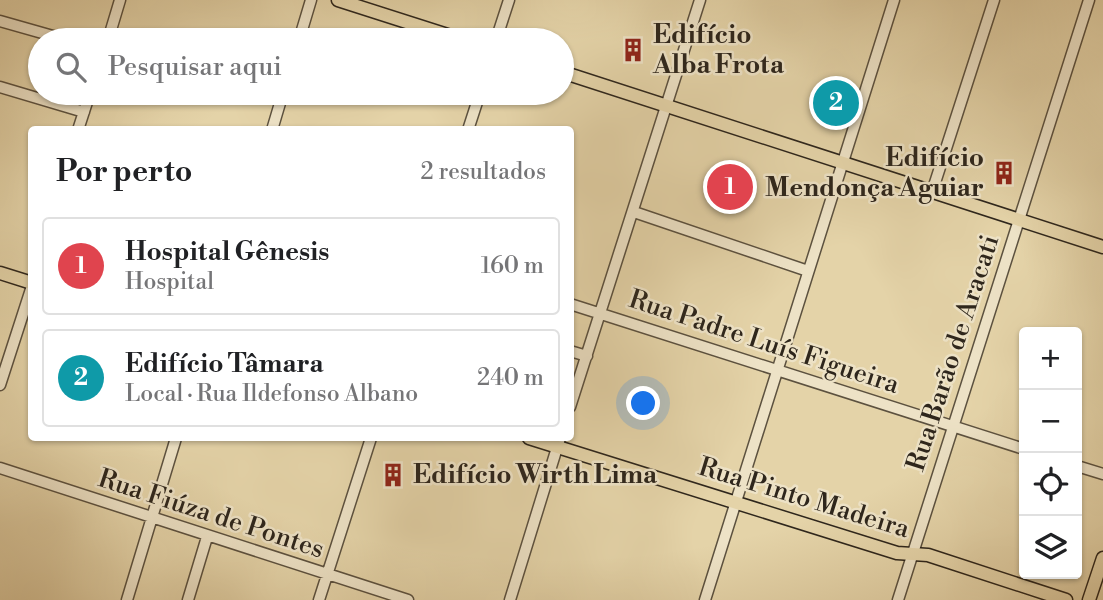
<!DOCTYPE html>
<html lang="pt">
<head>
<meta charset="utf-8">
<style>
  :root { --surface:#fff; --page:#f6f6f6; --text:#202124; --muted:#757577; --line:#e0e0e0; --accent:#db2777 }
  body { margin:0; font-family:"Libre Bodoni",serif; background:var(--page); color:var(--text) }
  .controls { position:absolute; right:21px; bottom:21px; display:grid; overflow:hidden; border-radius:7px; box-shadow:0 2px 5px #0004 }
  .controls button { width:63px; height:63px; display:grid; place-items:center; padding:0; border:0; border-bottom:2px solid var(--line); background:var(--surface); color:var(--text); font:35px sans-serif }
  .you { position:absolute; left:644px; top:404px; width:24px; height:24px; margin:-18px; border:5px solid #fff; border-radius:50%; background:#1a73e8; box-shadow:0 0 0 10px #1a73e833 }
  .badge { display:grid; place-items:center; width:46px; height:46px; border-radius:50%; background:var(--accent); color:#fff; font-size:23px; font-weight:700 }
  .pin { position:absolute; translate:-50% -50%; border:4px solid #fff; box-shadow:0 2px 7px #0006 }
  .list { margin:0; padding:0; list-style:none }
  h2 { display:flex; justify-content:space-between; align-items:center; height:91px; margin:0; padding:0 28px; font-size:30px }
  h2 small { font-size:23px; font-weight:400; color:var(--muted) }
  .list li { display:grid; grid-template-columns:46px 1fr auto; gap:21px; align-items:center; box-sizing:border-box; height:98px; margin:0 14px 14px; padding:0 14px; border:2px solid var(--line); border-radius:7px }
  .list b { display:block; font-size:26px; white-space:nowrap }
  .list p { margin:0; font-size:23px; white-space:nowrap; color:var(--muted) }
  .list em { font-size:23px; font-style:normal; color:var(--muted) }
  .icon { flex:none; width:38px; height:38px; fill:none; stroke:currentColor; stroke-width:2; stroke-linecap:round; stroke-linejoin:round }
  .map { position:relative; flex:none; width:1103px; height:600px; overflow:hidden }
  .search { position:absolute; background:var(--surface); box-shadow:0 2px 5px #0004; left:28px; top:28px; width:546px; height:77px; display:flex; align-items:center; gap:18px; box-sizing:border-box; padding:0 24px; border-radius:38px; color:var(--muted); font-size:26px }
  .panel { position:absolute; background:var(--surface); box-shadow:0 2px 5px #0004; left:28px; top:126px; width:546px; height:315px; border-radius:7px }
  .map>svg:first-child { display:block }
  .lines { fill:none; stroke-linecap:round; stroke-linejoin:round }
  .minor-casing { stroke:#5c513f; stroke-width:13 }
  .major-casing { stroke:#2e261c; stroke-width:15 }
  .minor { stroke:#ede2c6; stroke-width:10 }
  .major { stroke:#e4d3a8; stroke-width:12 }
  .labels { text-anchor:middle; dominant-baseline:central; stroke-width:5; stroke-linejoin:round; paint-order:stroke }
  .poi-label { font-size:26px; font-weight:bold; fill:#2e261c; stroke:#ede2c6; text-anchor:start }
  .street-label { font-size:26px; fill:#2e261c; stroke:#ede2c6 }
</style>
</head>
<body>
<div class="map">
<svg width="1103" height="600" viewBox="0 0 1103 600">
  <rect width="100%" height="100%" fill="#e4d3a8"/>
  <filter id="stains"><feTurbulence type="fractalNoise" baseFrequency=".00286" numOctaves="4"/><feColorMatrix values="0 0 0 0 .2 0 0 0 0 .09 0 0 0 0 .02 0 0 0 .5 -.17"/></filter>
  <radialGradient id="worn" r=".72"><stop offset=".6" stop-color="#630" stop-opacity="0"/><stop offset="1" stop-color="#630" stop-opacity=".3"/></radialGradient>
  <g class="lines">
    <!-- minor casing -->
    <g class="minor-casing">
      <path id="minor" d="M0 21 67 40
        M108 40 120 0
        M299 40 311 0
        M496 40 509 0
        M0 87 84 112
        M78 130 90 93
        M272 130 283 93
        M468 130 480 93
        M932 192 994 0
        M634 212 808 271
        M570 304 1024 449
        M570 351 587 356
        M0 385 32 286
        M570 407 700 0
        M1077 466 1103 474
        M0 468 408 600
        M127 600 176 438
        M188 600 207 537
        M319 600 371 438
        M510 600 560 438
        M705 600 894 0
        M898 600 1089 0"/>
    </g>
    <!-- major casing -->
    <g class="major-casing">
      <path id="major" d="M338 0 463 40
        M562 72 1103 247
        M0 273 32 283
        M529 438 897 553 928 555 1066 600
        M1089 600 1103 558"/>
    </g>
    <!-- minor -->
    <use href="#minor" class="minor"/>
    <!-- major -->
    <use href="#major" class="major"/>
  </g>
  <!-- icons -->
  <defs>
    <g id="building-bare" transform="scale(1.89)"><path d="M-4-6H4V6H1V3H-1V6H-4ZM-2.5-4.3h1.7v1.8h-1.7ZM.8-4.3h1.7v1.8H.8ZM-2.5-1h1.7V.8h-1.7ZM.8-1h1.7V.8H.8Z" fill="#8f2418" stroke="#ede2c6" stroke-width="2.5" paint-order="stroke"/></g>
  </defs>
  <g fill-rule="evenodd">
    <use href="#building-bare" x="633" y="50"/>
    <use href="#building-bare" x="1004" y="173"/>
    <use href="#building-bare" x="393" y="475"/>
  </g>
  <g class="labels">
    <!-- poi labels -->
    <g class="poi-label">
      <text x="653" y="35">Edifício<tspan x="653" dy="30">Alba Frota</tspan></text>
      <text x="984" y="158" text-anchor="end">Edifício<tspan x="984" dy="30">Mendonça Aguiar</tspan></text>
      <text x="413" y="475">Edifício Wirth Lima</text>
    </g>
    <!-- street labels -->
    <g class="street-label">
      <text transform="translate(764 342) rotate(18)">Rua Padre Luís Figueira</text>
      <text transform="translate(953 353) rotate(-72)">Rua Barão de Aracati</text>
      <text transform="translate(804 498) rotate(17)">Rua Pinto Madeira</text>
      <text transform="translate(211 514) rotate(18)">Rua Fiúza de Pontes</text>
    </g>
  </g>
  <rect width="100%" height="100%" filter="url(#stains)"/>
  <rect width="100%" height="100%" fill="url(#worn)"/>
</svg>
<div class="controls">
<button>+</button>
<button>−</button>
<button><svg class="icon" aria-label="locate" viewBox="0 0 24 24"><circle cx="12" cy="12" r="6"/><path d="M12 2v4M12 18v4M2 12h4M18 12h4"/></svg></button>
<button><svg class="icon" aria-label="layers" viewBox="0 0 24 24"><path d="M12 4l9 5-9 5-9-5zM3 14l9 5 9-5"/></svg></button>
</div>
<div class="you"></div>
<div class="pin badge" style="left:730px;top:187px;background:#e0444e">1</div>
<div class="pin badge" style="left:836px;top:103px;background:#0f9aa8">2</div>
<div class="search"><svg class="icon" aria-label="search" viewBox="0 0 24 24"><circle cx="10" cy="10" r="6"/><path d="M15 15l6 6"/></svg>Pesquisar aqui</div>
<section class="panel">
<h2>Por perto<small>2 resultados</small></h2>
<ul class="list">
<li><span class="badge" style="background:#e0444e">1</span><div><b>Hospital Gênesis</b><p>Hospital</p></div><em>160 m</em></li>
<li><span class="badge" style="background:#0f9aa8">2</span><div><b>Edifício Tâmara</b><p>Local · Rua Ildefonso Albano</p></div><em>240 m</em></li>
</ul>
</section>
</div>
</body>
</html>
